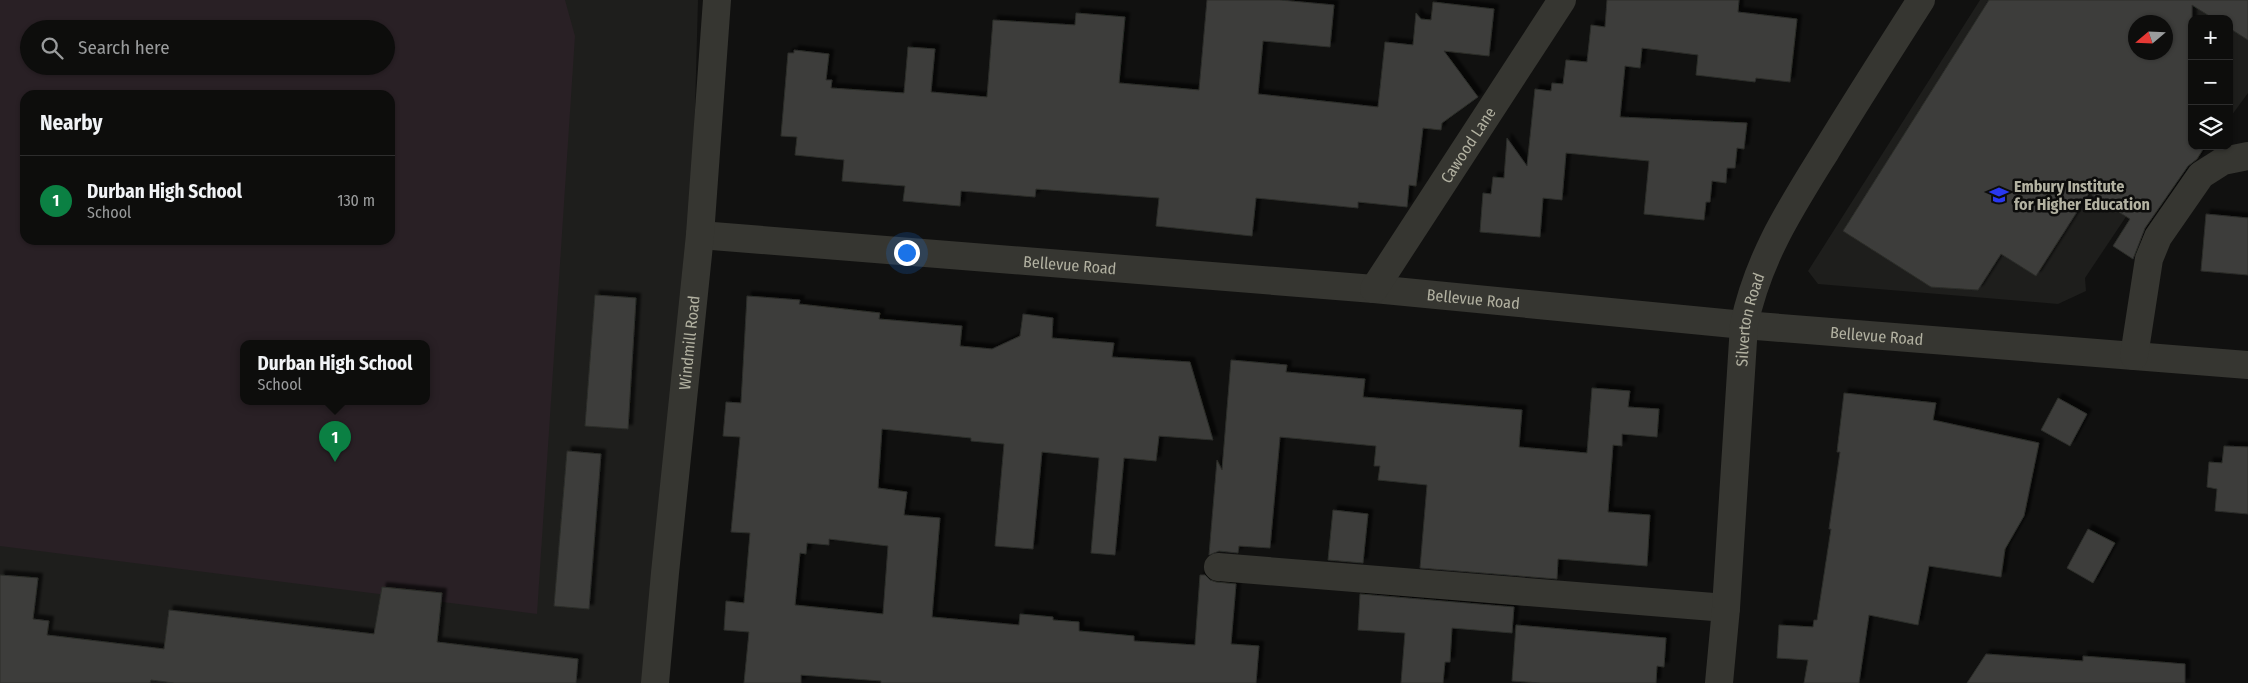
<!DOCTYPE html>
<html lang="en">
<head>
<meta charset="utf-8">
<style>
  :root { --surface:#0d0d0c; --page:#1b1b1a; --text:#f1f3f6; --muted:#9a9c9d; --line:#2d2d2d; --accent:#0b8043 }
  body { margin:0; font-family:"Fira Sans Condensed",sans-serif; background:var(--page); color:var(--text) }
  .controls { position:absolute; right:15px; top:15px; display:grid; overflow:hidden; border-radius:10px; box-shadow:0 1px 4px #0004 }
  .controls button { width:45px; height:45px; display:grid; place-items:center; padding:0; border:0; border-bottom:1px solid var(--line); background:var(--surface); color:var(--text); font:25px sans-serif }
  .compass { position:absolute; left:2128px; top:15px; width:45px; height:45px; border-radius:50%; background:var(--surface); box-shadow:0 1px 4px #0004; rotate:251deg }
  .you { position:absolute; left:906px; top:252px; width:18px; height:18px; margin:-12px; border:4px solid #fff; border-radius:50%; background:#1a73e8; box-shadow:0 0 0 8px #1a73e833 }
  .badge { display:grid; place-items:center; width:32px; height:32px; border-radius:50%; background:var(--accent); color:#fff; font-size:16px; font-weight:700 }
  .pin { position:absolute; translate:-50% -41px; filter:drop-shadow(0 1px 2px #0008) }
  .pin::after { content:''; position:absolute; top:26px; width:18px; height:15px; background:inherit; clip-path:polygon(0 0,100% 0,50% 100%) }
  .popup { position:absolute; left:240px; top:340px; width:190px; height:65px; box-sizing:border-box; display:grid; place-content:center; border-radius:10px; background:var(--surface); filter:drop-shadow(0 1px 4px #0005); font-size:16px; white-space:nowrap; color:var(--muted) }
  .popup b { font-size:19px; color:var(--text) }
  .popup::after { content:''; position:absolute; left:50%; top:100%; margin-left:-10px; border:10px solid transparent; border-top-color:var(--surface) }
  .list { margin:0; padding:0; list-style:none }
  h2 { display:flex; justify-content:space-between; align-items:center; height:65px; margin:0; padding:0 20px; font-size:21px }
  h2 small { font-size:16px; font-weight:400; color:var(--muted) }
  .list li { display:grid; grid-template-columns:32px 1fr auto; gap:15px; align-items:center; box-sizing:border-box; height:90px; padding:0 20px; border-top:1px solid var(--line) }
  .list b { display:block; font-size:19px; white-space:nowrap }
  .list p { margin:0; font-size:16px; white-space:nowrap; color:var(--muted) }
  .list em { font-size:16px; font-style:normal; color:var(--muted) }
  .icon { flex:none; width:28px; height:28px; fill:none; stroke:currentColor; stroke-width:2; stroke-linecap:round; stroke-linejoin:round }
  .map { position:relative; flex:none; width:2248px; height:683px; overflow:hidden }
  .search { position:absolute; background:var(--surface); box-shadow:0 1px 4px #0004; left:20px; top:20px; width:375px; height:55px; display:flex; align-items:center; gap:12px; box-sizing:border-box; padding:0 18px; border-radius:28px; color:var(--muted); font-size:19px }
  .panel { position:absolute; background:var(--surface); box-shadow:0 1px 4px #0004; left:20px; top:90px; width:375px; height:155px; border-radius:15px }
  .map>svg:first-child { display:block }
  .built { fill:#1e1e1c; fill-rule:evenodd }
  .green { fill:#292025; fill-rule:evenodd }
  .building { fill:#3e3e3a; stroke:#2c2d2a; fill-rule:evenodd; filter:url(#shadow) }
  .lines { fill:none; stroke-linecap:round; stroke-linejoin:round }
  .street { stroke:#363631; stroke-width:28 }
  .labels { text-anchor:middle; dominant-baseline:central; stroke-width:5; stroke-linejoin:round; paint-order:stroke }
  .street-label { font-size:16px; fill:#b2b1a1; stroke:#0c0c0b }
  .poi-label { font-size:16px; font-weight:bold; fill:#b2b1a1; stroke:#0c0c0b; text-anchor:start }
</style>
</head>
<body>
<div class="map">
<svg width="2248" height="683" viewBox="0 0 2248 683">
  <defs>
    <filter id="shadow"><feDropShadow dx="4.5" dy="-4.5" stdDeviation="1" flood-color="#0009"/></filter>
  </defs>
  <rect width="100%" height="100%" fill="#111110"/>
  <!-- built -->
  <path class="built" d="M0 0H698L692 219 651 683H0ZM29 29H386V66H29ZM25 95H390V240H25ZM244 343H426V401H244Z
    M1980 0H2248V93L2229 119V19H2192V118L2085 278 2086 291 2058 304 1818 284 1808 271ZM2136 22H2166V52H2136Z"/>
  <!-- green -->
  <path class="green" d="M0 0H565L575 36 537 614 0 546ZM29 29H386V66H29ZM25 95H390V240H25ZM244 343H426V401H244Z"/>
  <!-- building -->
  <path class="building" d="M1207 0H1280L1334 5 1330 47 1263 41 1258 94 1378 107 1385 42 1413 45 1416 13 1421 19 1431 20 1433 2 1494 9 1489 56 1444 51 1478 97 1442 123 1441 130 1423 128 1416 186 1409 185 1407 207 1358 202V208L1256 198 1252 236 1156 226 1159 198 1036 189 1035 197 961 191 960 206 903 201 905 186 842 181 844 160 795 155 797 137 781 136 788 53H794V50L829 54 826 80H832L831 88 904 93 908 47 935 49 931 92 987 97 993 20 1075 25 1076 13 1125 17 1119 83 1199 90Z
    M1607 0H1739L1738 12 1797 19 1790 82 1756 78 1755 82 1696 75 1698 55 1642 48 1640 68 1625 66 1620 117 1747 123 1744 149 1737 148 1735 168H1727L1726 183 1712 181 1710 202H1706L1704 220 1644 214 1649 161 1566 153 1562 200 1543 198 1540 237 1480 232 1483 193 1491 194 1493 177 1504 178 1507 138 1527 166 1535 89 1551 91 1552 83 1563 84 1566 60 1587 62 1591 25 1605 27Z
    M1989 0H2248V40L2229 28V19H2214L2192 5V146H2205L2197 159 2188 166 2145 228 2133 259 2113 246 2130 219 2089 193 2036 276 2001 254 1978 290 1931 287 1843 231ZM2136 22H2166V52H2136Z
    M2206 214 2248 218V275L2201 271Z
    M595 295 636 298 628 429 585 426Z
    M747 296 800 300 799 304 880 313 879 319 962 326 960 346 992 349 1020 336 1023 314 1053 318 1052 338 1114 343 1112 357 1190 362 1213 440 1159 436 1156 461 1124 458 1115 555 1091 553 1099 458 1042 452 1033 549 995 546 1004 444 971 441V438L882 429 878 488 907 492 904 515 940 518 932 617 1019 625 1020 614 1053 617V620L1079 622V631L1134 636V641L1195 645 1200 575H1205L1210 580 1216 582 1236 584 1231 644 1259 646 1256 683H881V681L801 675V683H744L749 632 724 630 726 601 744 603 750 533 731 532 740 437 723 436 726 402 741 403ZM829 539 888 546 883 614 795 605 800 553 806 554 807 543 829 545Z
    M1231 360 1287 365 1286 372 1365 379 1363 397 1522 410 1519 447 1587 453 1592 388 1630 391 1628 407 1659 409 1657 437 1622 434V446L1613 445 1608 512 1650 515 1647 566 1558 559 1557 579 1420 568 1427 485 1378 480 1380 466H1374L1376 446 1280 437 1270 548 1239 546 1238 553 1219 551 1209 555 1217 460 1222 470Z
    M1844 393 1936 403 1933 420 2039 443 2024 516 2005 549 2001 577 1929 566 1918 625 1869 615 1859 683H1804L1808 660 1777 658 1779 625 1813 627 1814 620H1817L1831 529H1829L1840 452H1837Z
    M2058 398 2087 414 2070 446 2041 430Z
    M2224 446 2248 447V514L2215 511 2217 489 2207 487 2209 462 2222 463Z
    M567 451 601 454 589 609 554 606Z
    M1333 510 1368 514 1363 563 1328 560Z
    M2088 529 2115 543 2093 583 2067 568Z
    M0 575 38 578 33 619 49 621 47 635 164 649 169 610 374 634 382 587 442 593 437 642 578 659 576 683H174L151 680 150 683H0Z
    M1360 594 1514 607 1512 633 1452 628 1450 662H1445L1443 683H1401L1405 633 1358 630Z
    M1516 625 1666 638 1664 667 1657 666 1656 683H1541L1512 681Z
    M1986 654 2083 661V656L2185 664V683H1967Z"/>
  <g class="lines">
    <!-- street -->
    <g class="street">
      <path id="s1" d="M700 235 1374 289 1744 325 2248 365"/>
      <path id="s2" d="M1374 289 1562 0"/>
      <path d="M2134 356 2149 259 2158 237 2201 175 2223 161 2248 156"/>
      <path d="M1218 567 1726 608"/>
      <path id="s3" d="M655 683 665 573 700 235 717 0"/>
      <path id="s4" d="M1719 683 1726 608 1744 325C1758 258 1790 209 1826 151 1857 100 1889 50 1921 0"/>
    </g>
  </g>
  <!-- icons -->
  <defs>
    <g id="university-bare" transform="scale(1.5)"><path d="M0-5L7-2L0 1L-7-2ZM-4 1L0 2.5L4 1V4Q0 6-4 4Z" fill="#2938f0" stroke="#0c0c0b" stroke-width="2.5" paint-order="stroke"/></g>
  </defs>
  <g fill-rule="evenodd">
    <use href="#university-bare" x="1999" y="195"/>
  </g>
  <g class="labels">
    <!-- street labels -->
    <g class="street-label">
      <text stroke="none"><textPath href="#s2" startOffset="172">Cawood Lane</textPath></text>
      <text stroke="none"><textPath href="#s1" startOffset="371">Bellevue Road</textPath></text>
      <text stroke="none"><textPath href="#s1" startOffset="776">Bellevue Road</textPath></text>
      <text stroke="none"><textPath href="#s4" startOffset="365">Silverton Road</textPath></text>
      <text stroke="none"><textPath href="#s1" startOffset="1181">Bellevue Road</textPath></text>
      <text stroke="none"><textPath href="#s3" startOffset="342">Windmill Road</textPath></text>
    </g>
    <!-- poi labels -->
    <g class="poi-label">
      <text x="2014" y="186">Embury Institute<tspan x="2014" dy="18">for Higher Education</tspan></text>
    </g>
  </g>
</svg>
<div class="controls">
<button>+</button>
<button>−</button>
<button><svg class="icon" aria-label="layers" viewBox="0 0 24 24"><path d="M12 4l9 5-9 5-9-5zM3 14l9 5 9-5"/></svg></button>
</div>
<svg class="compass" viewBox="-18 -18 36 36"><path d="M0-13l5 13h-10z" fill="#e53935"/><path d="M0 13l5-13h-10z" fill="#9a9c9d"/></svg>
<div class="you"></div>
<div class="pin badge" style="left:335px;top:462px">1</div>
<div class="popup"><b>Durban High School</b>School</div>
<div class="search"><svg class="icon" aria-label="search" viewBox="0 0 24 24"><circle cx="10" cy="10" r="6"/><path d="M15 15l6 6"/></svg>Search here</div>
<section class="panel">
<h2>Nearby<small></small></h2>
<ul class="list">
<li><span class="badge">1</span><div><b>Durban High School</b><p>School</p></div><em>130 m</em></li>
</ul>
</section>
</div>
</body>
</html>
